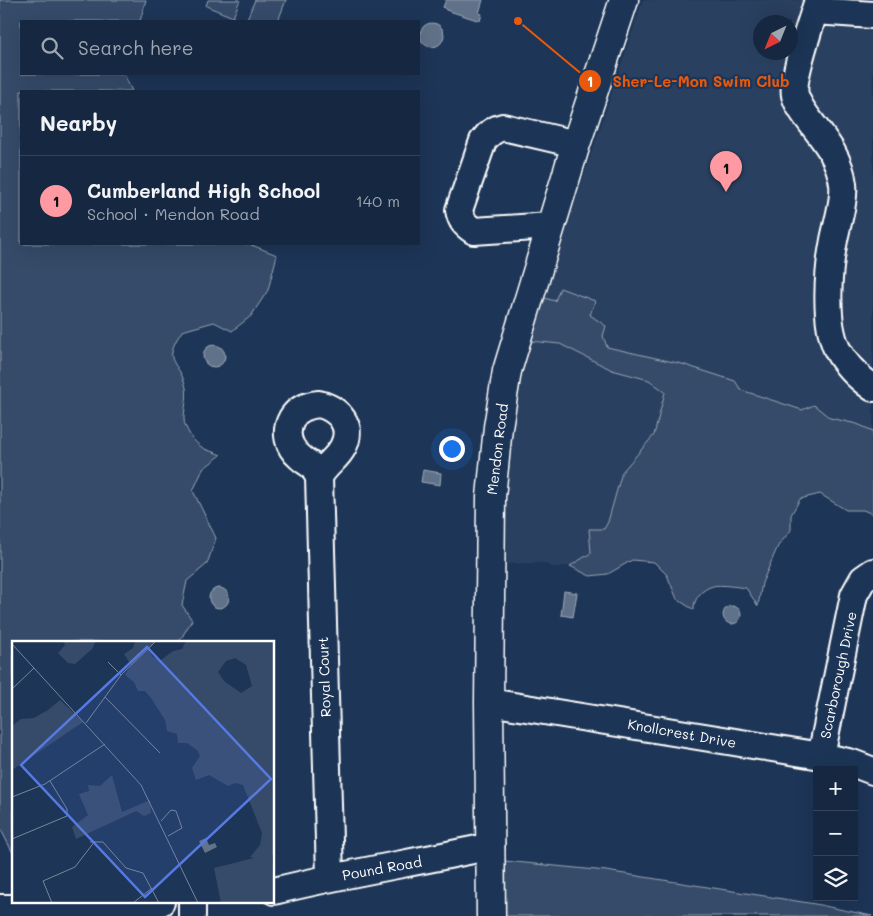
<!DOCTYPE html>
<html lang="en">
<head>
<meta charset="utf-8">
<style>
  :root { --surface:#162841; --page:#23344c; --text:#f1f3f6; --muted:#9ea6b1; --line:#35445a; --accent:#ff9aa2 }
  body { margin:0; font-family:Mali,sans-serif; background:var(--page); color:var(--text) }
  .controls { position:absolute; right:15px; bottom:15px; display:grid; overflow:hidden; border-radius:0px; box-shadow:0 5px 20px #0002 }
  .controls button { width:45px; height:45px; display:grid; place-items:center; padding:0; border:0; border-bottom:1px solid var(--line); background:var(--surface); color:var(--text); font:25px sans-serif }
  .compass { position:absolute; left:753px; top:15px; width:45px; height:45px; border-radius:50%; background:var(--surface); box-shadow:0 5px 20px #0002; rotate:223deg }
  .you { position:absolute; left:451px; top:448px; width:18px; height:18px; margin:-12px; border:4px solid #fff; border-radius:50%; background:#1a73e8; box-shadow:0 0 0 8px #1a73e833 }
  .badge { display:grid; place-items:center; width:32px; height:32px; border-radius:50%; background:var(--accent); color:#111; font-size:16px; font-weight:700 }
  .pin { position:absolute; translate:-50% -41px; filter:drop-shadow(0 1px 2px #0008) }
  .pin::after { content:''; position:absolute; top:26px; width:18px; height:15px; background:inherit; clip-path:polygon(0 0,100% 0,50% 100%) }
  .list { margin:0; padding:0; list-style:none }
  h2 { display:flex; justify-content:space-between; align-items:center; height:65px; margin:0; padding:0 20px; font-size:21px }
  h2 small { font-size:16px; font-weight:400; color:var(--muted) }
  .list li { display:grid; grid-template-columns:32px 1fr auto; gap:15px; align-items:center; box-sizing:border-box; height:90px; padding:0 20px; border-top:1px solid var(--line) }
  .list b { display:block; font-size:19px; white-space:nowrap }
  .list p { margin:0; font-size:16px; white-space:nowrap; color:var(--muted) }
  .list em { font-size:16px; font-style:normal; color:var(--muted) }
  .icon { flex:none; width:28px; height:28px; fill:none; stroke:currentColor; stroke-width:2; stroke-linecap:round; stroke-linejoin:round }
  .map { position:relative; flex:none; width:873px; height:916px; overflow:hidden }
  .search { position:absolute; background:var(--surface); box-shadow:0 5px 20px #0002; left:20px; top:20px; width:400px; height:55px; display:flex; align-items:center; gap:12px; box-sizing:border-box; padding:0 18px; border-radius:0px; color:var(--muted); font-size:19px }
  .panel { position:absolute; background:var(--surface); box-shadow:0 5px 20px #0002; left:20px; top:90px; width:400px; height:155px; border-radius:0px }
  .map>svg:first-child { display:block }
  .built { fill:#2a4161; fill-rule:evenodd }
  .green { fill:#364b69; stroke:#9aa5b4 }
  .water { fill:#617289; stroke:#a0aab8 }
  .lines { fill:none; stroke-linecap:round; stroke-linejoin:round }
  .minor-casing { stroke:#fff; stroke-width:30 }
  .major-casing { stroke:#fff; stroke-width:31 }
  .minor { stroke:#1d3557; stroke-width:26 }
  .major { stroke:#1d3557; stroke-width:28 }
  .labels { text-anchor:middle; dominant-baseline:central; stroke-width:4.5; stroke-linejoin:round; paint-order:stroke }
  .street-label { font-size:14px; fill:#fff; stroke:#1d3557 }
  .inset-road { fill:none; stroke:#77869a; stroke-width:1 }
  .view { fill:#567ae2; fill-opacity:0.15; stroke:#567ae2; stroke-width:2.5 }
  .inset-edge { fill:none; stroke:#fff; stroke-width:2.5 }
  .leader { fill:none; stroke:#e8590c; stroke-width:2 }
  .callout-dot { fill:#e8590c; stroke:#1d3557; stroke-width:2 }
  .mark-label { font-size:15px; text-anchor:middle; font-weight:bold; fill:#fff }
  .callout-label { font-size:15px; text-anchor:middle; font-weight:bold; fill:#e8590c; stroke:#1d3557; stroke-width:4.5; stroke-linejoin:round; paint-order:stroke }
</style>
</head>
<body>
<div class="map">
<svg width="873" height="916" viewBox="0 0 873 916">
  <rect width="100%" height="100%" fill="#1d3557"/>
  <filter id="ink" filterUnits="userSpaceOnUse"><feTurbulence type="fractalNoise" baseFrequency=".02" numOctaves="2"/><feDisplacementMap in="SourceGraphic" scale="10" xChannelSelector="R" yChannelSelector="G"/><feConvolveMatrix kernelMatrix="1 2 1 2 8 2 1 2 1" color-interpolation-filters="sRGB"/></filter>
  <g filter="url(#ink)">
    <!-- built -->
    <path class="built" d="M643 0H873V458L532 331ZM760 22H790V52H760Z
      M520 340 560 344 612 370 649 380 665 392 654 435 622 472 608 522 604 529H589L591 553 570 566 552 567 543 563 496 564Z"/>
    <!-- green -->
    <path class="green" d="M0 0H146L140 21H21V74H124L132 91H21V244H249L277 255 268 290 251 316 232 331 214 322 182 331C159 365 181 360 186 388 188 399 184 408 184 419 184 428 194 443 203 448 208 451 215 452 221 455L203 469 193 491 216 538 207 564 187 581 182 605 192 620 179 642H14V855L0 828Z
      M208 0H240L233 17 206 6Z
      M255 0H286L278 21H246Z
      M560 288 595 301 590 315 606 326 603 336 607 347 682 364 735 381 741 390 802 410 814 405 830 418 857 424 873 431V514L863 510H846L820 494 800 499 791 515V530L778 546 762 583 758 606 746 588C738 587 719 584 713 586 702 589 693 599 694 610L677 599 667 575 654 562 632 560 608 574 590 576 570 566 591 553 589 529H604L608 522 622 472 654 435 665 392 649 380 612 370 560 344 520 340 530 294 555 301Z
      M495 860 606 871 815 904 872 916H495Z"/>
    <!-- water -->
    <path class="water" d="M446 0H483L479 13 482 14 480 21 446 10 443 7Z
      M420 35a12 12 0 1 1 24 0a12 12 0 1 1-24 0Z
      M203 356a11 11 0 1 1 22 0a11 11 0 1 1-22 0Z
      M423 470 441 473 440 485 421 482Z
      M209 598a10 10 0 1 1 20 0a10 10 0 1 1-20 0Z
      M564 591 577 593 573 617 561 615Z
      M723 615a9 9 0 1 1 18 0a9 9 0 1 1-18 0Z"/>
    <g class="lines">
      <!-- minor casing -->
      <g class="minor-casing">
        <path id="minor" d="M818 0C812 20 791 78 795 95 798 106 806 116 813 125 827 143 840 160 843 184 845 200 837 224 834 240 828 271 824 321 837 349 845 365 859 378 873 388
          M815 11 873 15
          M550 226 474 231C465 225 461 221 459 210L483 141C488 134 494 129 503 127L576 144
          M319 404C339 409 354 426 343 447 337 459 325 465 319 477 317 474 315 470 313 467 309 463 304 461 300 457 288 447 284 432 292 418 298 408 308 405 319 404Z
          M319 477 330 877
          M489 702 821 756 852 763 873 771
          M821 756 854 595 863 579 873 572
          M274 891C346 873 419 862 491 846
          M192 902V916
          M0 908H50L161 902"/>
      </g>
      <!-- major casing -->
      <g class="major-casing">
        <path id="major" d="M491 916 489 702 491 497 498 427 507 371 576 144 624 0"/>
      </g>
      <!-- minor -->
      <use href="#minor" class="minor"/>
      <!-- major -->
      <use href="#major" class="major"/>
    </g>
  </g>
  <g class="labels">
    <!-- street labels -->
    <g class="street-label">
      <text transform="translate(497 449) rotate(-83)">Mendon Road</text>
      <text transform="translate(838 675) rotate(-78)">Scarborough Drive</text>
      <text transform="translate(324 677) rotate(-92)">Royal Court</text>
      <text transform="translate(682 733) rotate(10)">Knollcrest Drive</text>
      <text transform="translate(382 868) rotate(-10)">Pound Road</text>
    </g>
  </g>
  <!-- overview -->
  <g transform="translate(12 641)">
    <rect width="262" height="262" fill="#1d3557"/>
    <path d="M51 0H84L80 8 63 23 56 22 46 12 53 4ZM123 0H144L136 9 141 16 149 19 161 10 170 8 174 0H262L263 214H260L262 262H209L202 227 242 217 238 216 248 204 250 192 231 144 223 142 216 145 197 134 184 139 180 127 188 115 186 110 175 102H166L165 93 155 90 153 79 139 57 133 50H126L122 41 113 34 119 24 112 13 121 7ZM223 17 234 24 240 45 229 52 212 40 206 31 214 20ZM48 59 71 81 0 129V85L9 78 22 77 36 69ZM100 134 110 171 138 159 139 172 132 175 124 170 64 198 60 186 76 174 67 153 77 150 76 144 88 145Z" fill="#364b69" fill-rule="evenodd"/>
    <path d="M194 197 197 204 203 202 205 206 193 212 187 200Z" fill="#617289"/>
    <path class="inset-road" d="M0 3 129 144 186 262M96 21 109 34M0 48 22 27M93 56 148 112M74 82 109 34 144 0M0 156 33 143 93 103M149 180 159 169 164 170 170 187 156 195M0 198 55 175V168L38 140M78 201H91L114 227 131 232 147 262M40 262 31 240 63 226 83 200M121 262 140 247"/>
    <path class="view" d="M135 6 259 138 133 256 9 124Z"/>
    <rect width="262" height="262" class="inset-edge"/>
  </g>
  <!-- callouts -->
  <path class="leader" d="M518 21L590 81"/>
  <g class="callout-dot">
    <circle cx="518" cy="21" r="5"/>
    <circle cx="590" cy="81" r="12"/>
  </g>
  <g class="mark-label">
    <text x="590" y="87">1</text>
  </g>
  <g class="callout-label">
    <text x="701" y="87">Sher-Le-Mon Swim Club</text>
  </g>
</svg>
<div class="controls">
<button>+</button>
<button>−</button>
<button><svg class="icon" aria-label="layers" viewBox="0 0 24 24"><path d="M12 4l9 5-9 5-9-5zM3 14l9 5 9-5"/></svg></button>
</div>
<svg class="compass" viewBox="-18 -18 36 36"><path d="M0-13l5 13h-10z" fill="#e53935"/><path d="M0 13l5-13h-10z" fill="#9ea6b1"/></svg>
<div class="you"></div>
<div class="pin badge" style="left:726px;top:192px">1</div>
<div class="search"><svg class="icon" aria-label="search" viewBox="0 0 24 24"><circle cx="10" cy="10" r="6"/><path d="M15 15l6 6"/></svg>Search here</div>
<section class="panel">
<h2>Nearby<small></small></h2>
<ul class="list">
<li><span class="badge">1</span><div><b>Cumberland High School</b><p>School · Mendon Road</p></div><em>140 m</em></li>
</ul>
</section>
</div>
</body>
</html>
